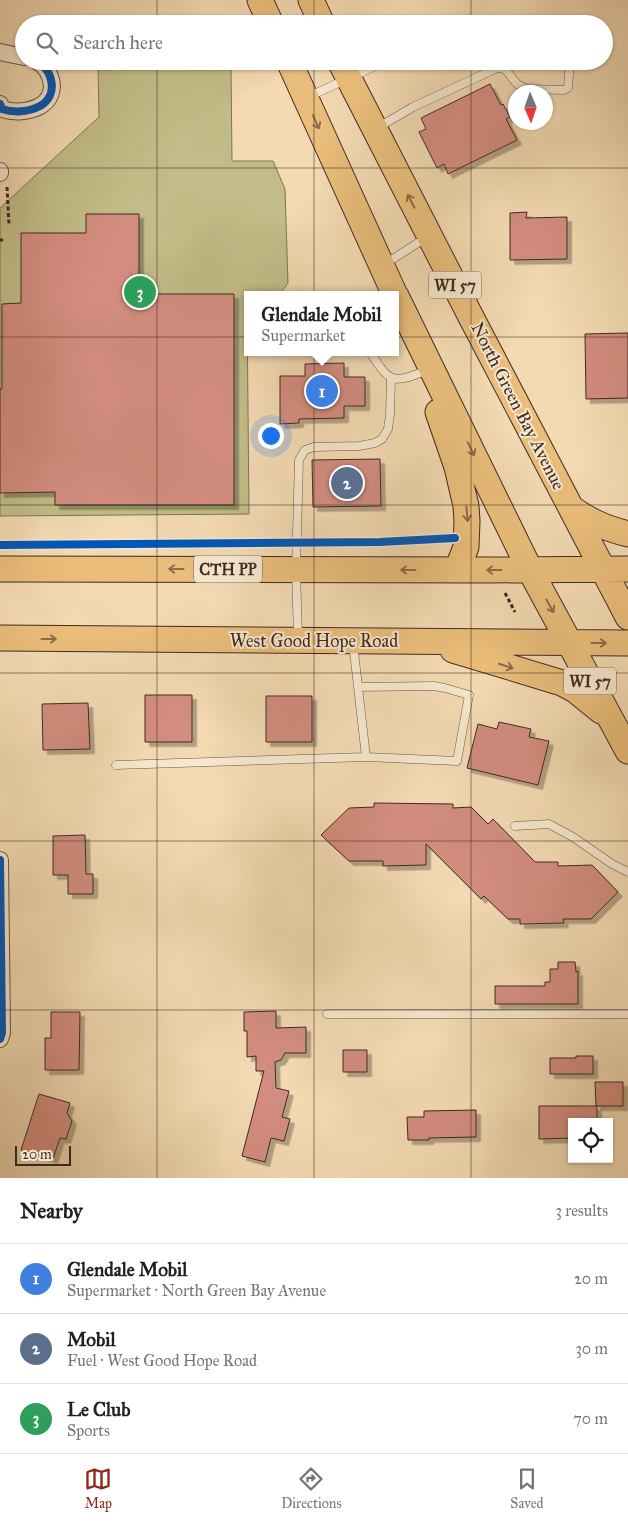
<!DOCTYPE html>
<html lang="en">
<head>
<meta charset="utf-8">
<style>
  :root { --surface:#fff; --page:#f6f6f6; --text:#202124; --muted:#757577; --line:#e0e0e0; --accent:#8f2418 }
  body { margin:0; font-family:"IM FELL Great Primer",serif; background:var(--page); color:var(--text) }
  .controls { position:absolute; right:15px; bottom:15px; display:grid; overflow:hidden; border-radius:0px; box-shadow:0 1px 4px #0004 }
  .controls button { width:45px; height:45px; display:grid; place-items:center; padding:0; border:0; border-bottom:1px solid var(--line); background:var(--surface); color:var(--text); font:25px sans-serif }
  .compass { position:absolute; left:508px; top:85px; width:45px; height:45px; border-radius:50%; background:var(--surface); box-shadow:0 1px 4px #0004; rotate:178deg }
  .scale { position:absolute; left:15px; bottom:12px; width:56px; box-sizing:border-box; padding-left:5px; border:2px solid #3c2b23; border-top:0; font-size:14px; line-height:18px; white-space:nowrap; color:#3c2b23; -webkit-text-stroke:4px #f7e7ce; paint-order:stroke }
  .you { position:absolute; left:270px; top:435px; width:18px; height:18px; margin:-12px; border:4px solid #fff; border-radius:50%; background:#1a73e8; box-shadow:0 0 0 8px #1a73e833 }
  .badge { display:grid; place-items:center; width:32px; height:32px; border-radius:50%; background:var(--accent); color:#fff; font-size:16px; font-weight:700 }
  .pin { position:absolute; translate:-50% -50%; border:2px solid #fff; box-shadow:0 1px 5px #0006 }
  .popup { position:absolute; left:244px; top:291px; width:155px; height:65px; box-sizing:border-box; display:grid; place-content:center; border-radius:0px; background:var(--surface); filter:drop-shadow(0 1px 4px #0005); font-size:16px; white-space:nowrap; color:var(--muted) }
  .popup b { font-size:19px; color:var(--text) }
  .popup::after { content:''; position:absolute; left:50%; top:100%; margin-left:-10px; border:10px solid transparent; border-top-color:var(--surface) }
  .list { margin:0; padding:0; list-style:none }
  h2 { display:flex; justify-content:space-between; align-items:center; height:65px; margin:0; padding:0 20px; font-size:21px }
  h2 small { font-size:16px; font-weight:400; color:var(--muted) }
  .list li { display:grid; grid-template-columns:32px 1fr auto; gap:15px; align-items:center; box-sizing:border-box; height:70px; padding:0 20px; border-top:1px solid var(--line) }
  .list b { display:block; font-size:19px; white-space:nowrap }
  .list p { margin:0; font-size:16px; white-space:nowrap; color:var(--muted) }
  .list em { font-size:16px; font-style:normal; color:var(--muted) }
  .icon { flex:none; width:28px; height:28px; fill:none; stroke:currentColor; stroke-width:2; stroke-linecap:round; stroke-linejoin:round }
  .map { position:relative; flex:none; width:628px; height:1178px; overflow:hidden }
  .search { position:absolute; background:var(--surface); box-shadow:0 1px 4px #0004; left:15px; right:15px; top:15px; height:55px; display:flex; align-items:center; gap:12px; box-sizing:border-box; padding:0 18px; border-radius:28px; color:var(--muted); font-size:19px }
  .sheet { height:275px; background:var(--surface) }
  nav { display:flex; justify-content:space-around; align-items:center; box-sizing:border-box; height:70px; border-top:1px solid var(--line); background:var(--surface); font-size:14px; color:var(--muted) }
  nav a { display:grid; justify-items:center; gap:2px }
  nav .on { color:var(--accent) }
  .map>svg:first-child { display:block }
  .green { fill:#c2bd88; stroke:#7f7456 }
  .building { fill:#d38d80; stroke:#3c2b23; filter:url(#shadow) }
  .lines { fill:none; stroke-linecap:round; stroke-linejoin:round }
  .service-casing { stroke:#6a5747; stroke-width:9 }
  .minor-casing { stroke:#6a5747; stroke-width:18 }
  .primary-casing { stroke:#3c2b23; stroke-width:27 }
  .path { stroke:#3c2b23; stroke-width:3; stroke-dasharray:4 2.5; stroke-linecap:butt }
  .service { stroke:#f7e7ce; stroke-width:8 }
  .minor { stroke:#f7e7ce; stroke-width:16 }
  .primary { stroke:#eabd7a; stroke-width:25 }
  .cycleway-casing { stroke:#f7e7ce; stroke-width:11 }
  .cycleway { stroke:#0057b8; stroke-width:8 }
  .oneway { stroke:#8a6d4a }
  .grid { fill:none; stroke:#3c2b23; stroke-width:1; stroke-opacity:0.55 }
  .labels { text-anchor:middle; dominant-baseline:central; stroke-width:4; stroke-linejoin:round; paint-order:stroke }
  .shield { fill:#f7e7ce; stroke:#746356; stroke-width:1 }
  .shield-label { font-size:16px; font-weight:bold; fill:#3c2b23 }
  .street-label { font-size:18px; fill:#3c2b23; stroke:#f7e7ce }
</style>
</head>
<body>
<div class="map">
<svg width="628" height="1178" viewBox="0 0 628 1178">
  <defs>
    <filter id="shadow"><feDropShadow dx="4.5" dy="4.5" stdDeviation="0" flood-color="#0004"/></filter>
  </defs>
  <rect width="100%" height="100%" fill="#f3dab3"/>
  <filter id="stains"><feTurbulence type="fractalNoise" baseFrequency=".004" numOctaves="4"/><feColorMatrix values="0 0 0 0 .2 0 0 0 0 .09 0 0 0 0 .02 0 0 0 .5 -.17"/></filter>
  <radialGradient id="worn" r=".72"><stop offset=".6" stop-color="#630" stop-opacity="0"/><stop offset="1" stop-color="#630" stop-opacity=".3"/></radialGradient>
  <!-- green -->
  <path class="green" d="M98 67H231L232 161H273L285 189 288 283 279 295H248V303H247L249 514 0 516V208L99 117Z"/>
  <!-- building -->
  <path class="building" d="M490 84 501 105 503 104 510 117 506 119 517 140 448 174 444 164 437 168 419 132 426 129 421 118Z
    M527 212 526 218 567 217V259L510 260V213Z
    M86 214H139V294H234V505H55V492L0 493V389H2V304L21 303V233H86Z
    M628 333V398L586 399 585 334Z
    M344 363V377H365V406H344V418L299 419V423L280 424V376H305V364Z
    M380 459 381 506 313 507 312 460Z
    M145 695H192V742H145Z
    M266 696H312V742H266Z
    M88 703 90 749 43 750 42 704Z
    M499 722 531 729 529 737 549 741 538 785 467 768 478 724 497 729Z
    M374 803 453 804V808L471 807 488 824 493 819 535 862H558V866L592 865 618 892 591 919H563L564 923 520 924V919H508L484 896 481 899 426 844V865L383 866V861H349L321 835 349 808 374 807Z
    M85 835 86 874H93V894H68V875H53V836Z
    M558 962H575L576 972 578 971V1004H495V986H545V982H550V969H558Z
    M276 1011V1028L306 1027V1053H285L281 1060 275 1062 276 1088 289 1091 282 1117 290 1119 284 1141 271 1138 265 1162 242 1156 264 1071H256V1056L247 1057V1031H244V1012Z
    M51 1012H80L79 1070H45V1038H51Z
    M343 1050H367V1072H343Z
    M576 1056H593V1074H550V1058H576Z
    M595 1082H623V1106H596Z
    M39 1094 70 1103 67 1113 72 1121 66 1139 60 1138 53 1159 21 1150Z
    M539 1106H597V1122H572V1138L539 1139Z
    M476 1110V1137L429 1138V1140H408L407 1117H424V1111Z"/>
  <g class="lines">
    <!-- service casing -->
    <g class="service-casing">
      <path id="service" d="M310 96 386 61
        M379 127 413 107 497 68 505 69 517 84 527 89 564 90 568 88 570 61
        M385 264 427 237
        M370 352C389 381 391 385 425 371
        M298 636 296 570 299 460 305 450 314 447 359 446 375 443 382 439 388 429 390 414 391 378
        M358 687 434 686 445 688 469 695 457 761 366 757
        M116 765 366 757 353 643
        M515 826 549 824 573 837 612 864 628 872
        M327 1014H628"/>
    </g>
    <!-- minor casing -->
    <g class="minor-casing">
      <path id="minor" d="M0 52 24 57
        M0 104 2 109C14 113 29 112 40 106 59 95 53 71 37 61
        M0 171V173
        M0 860 2 1033 0 1039"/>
    </g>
    <!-- primary casing -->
    <g class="primary-casing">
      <path id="primary" d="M260 0 271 24
        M311 0 322 24
        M289 61 395 295
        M340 61 470 315 628 617
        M396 296 530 570 628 751
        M438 412 457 467 466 506 467 521 466 547 457 570
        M571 508C591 522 605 528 628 534
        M0 569 492 570 628 569
        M0 638 628 643
        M453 650 562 683 575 690 601 711"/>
    </g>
    <!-- path -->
    <path class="path" d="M7 187 9 225
      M0 240H3
      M505 593 515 612"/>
    <!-- service -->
    <use href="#service" class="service"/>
    <!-- minor -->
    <use href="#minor" class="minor"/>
    <!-- primary -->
    <use href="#primary" class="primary"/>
    <!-- cycleway casing -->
    <g class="cycleway-casing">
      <path id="cycleway" d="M0 104 2 109C14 113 29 112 40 106 59 95 53 71 37 61
        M0 545 380 542 455 538
        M0 860 2 1033 0 1039"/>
    </g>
    <!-- cycleway -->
    <use href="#cycleway" class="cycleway"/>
  </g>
  <!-- one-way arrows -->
  <defs><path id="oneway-shaft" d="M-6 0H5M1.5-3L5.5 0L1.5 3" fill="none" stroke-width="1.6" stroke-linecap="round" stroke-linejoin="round" transform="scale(1.25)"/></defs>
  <g class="oneway">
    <use href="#oneway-shaft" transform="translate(316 122) rotate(66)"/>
    <use href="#oneway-shaft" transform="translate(411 201) rotate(-117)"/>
    <use href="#oneway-shaft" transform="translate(471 449) rotate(64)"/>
    <use href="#oneway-shaft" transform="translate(467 514) rotate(85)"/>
    <use href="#oneway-shaft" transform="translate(176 569) rotate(-180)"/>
    <use href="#oneway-shaft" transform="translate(408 570) rotate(-180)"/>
    <use href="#oneway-shaft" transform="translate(494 570) rotate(-180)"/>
    <use href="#oneway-shaft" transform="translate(550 606) rotate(61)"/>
    <use href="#oneway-shaft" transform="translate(49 639)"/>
    <use href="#oneway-shaft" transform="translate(599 643)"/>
    <use href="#oneway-shaft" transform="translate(506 666) rotate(17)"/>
  </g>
  <!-- grid -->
  <path class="grid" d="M157 0V24M314 0V24M471 0V24M157 61V1178M314 61V1178M471 61V1178M0 168H628M0 337H628M0 505H628M0 673H628M0 841H628M0 1010H628"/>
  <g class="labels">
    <!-- shield labels -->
    <g class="shield">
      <rect x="429" y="271.5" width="52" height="27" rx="4"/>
      <rect x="194" y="555.5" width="68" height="27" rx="4"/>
      <rect x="564" y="667.5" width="52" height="27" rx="4"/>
    </g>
    <g class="shield-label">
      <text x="455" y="285">WI 57</text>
      <text x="228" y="569">CTH PP</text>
      <text x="590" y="681">WI 57</text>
    </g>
    <!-- street labels -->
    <g class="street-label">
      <text transform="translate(518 406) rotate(63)">North Green Bay Avenue</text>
      <text x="314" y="641">West Good Hope Road</text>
    </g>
  </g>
  <rect width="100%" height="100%" filter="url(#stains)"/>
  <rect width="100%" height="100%" fill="url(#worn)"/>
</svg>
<div class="controls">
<button><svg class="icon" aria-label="locate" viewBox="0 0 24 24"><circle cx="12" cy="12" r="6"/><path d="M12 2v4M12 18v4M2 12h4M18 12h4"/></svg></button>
</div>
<svg class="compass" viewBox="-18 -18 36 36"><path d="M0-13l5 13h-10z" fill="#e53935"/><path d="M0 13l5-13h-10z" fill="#757577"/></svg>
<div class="scale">20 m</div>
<div class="you"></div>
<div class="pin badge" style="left:322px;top:391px;background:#3f7fe0">1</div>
<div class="popup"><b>Glendale Mobil</b>Supermarket</div>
<div class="pin badge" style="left:347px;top:483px;background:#5c6f8a">2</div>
<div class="pin badge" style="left:140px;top:292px;background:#2e9e5b">3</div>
<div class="search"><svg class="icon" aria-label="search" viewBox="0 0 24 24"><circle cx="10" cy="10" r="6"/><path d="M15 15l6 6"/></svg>Search here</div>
</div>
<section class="sheet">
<h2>Nearby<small>3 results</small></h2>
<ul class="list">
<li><span class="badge" style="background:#3f7fe0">1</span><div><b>Glendale Mobil</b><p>Supermarket · North Green Bay Avenue</p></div><em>20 m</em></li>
<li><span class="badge" style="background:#5c6f8a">2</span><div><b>Mobil</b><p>Fuel · West Good Hope Road</p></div><em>30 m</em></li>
<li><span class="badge" style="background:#2e9e5b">3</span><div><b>Le Club</b><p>Sports</p></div><em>70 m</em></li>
</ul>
</section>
<nav>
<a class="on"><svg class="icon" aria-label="map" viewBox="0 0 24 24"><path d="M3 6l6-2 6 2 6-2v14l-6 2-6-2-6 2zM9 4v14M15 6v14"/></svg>Map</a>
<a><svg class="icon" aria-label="directions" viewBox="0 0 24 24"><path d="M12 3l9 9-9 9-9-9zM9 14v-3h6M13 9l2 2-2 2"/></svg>Directions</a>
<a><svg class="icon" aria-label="saved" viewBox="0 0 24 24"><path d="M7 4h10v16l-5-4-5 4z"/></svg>Saved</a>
</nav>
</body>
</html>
